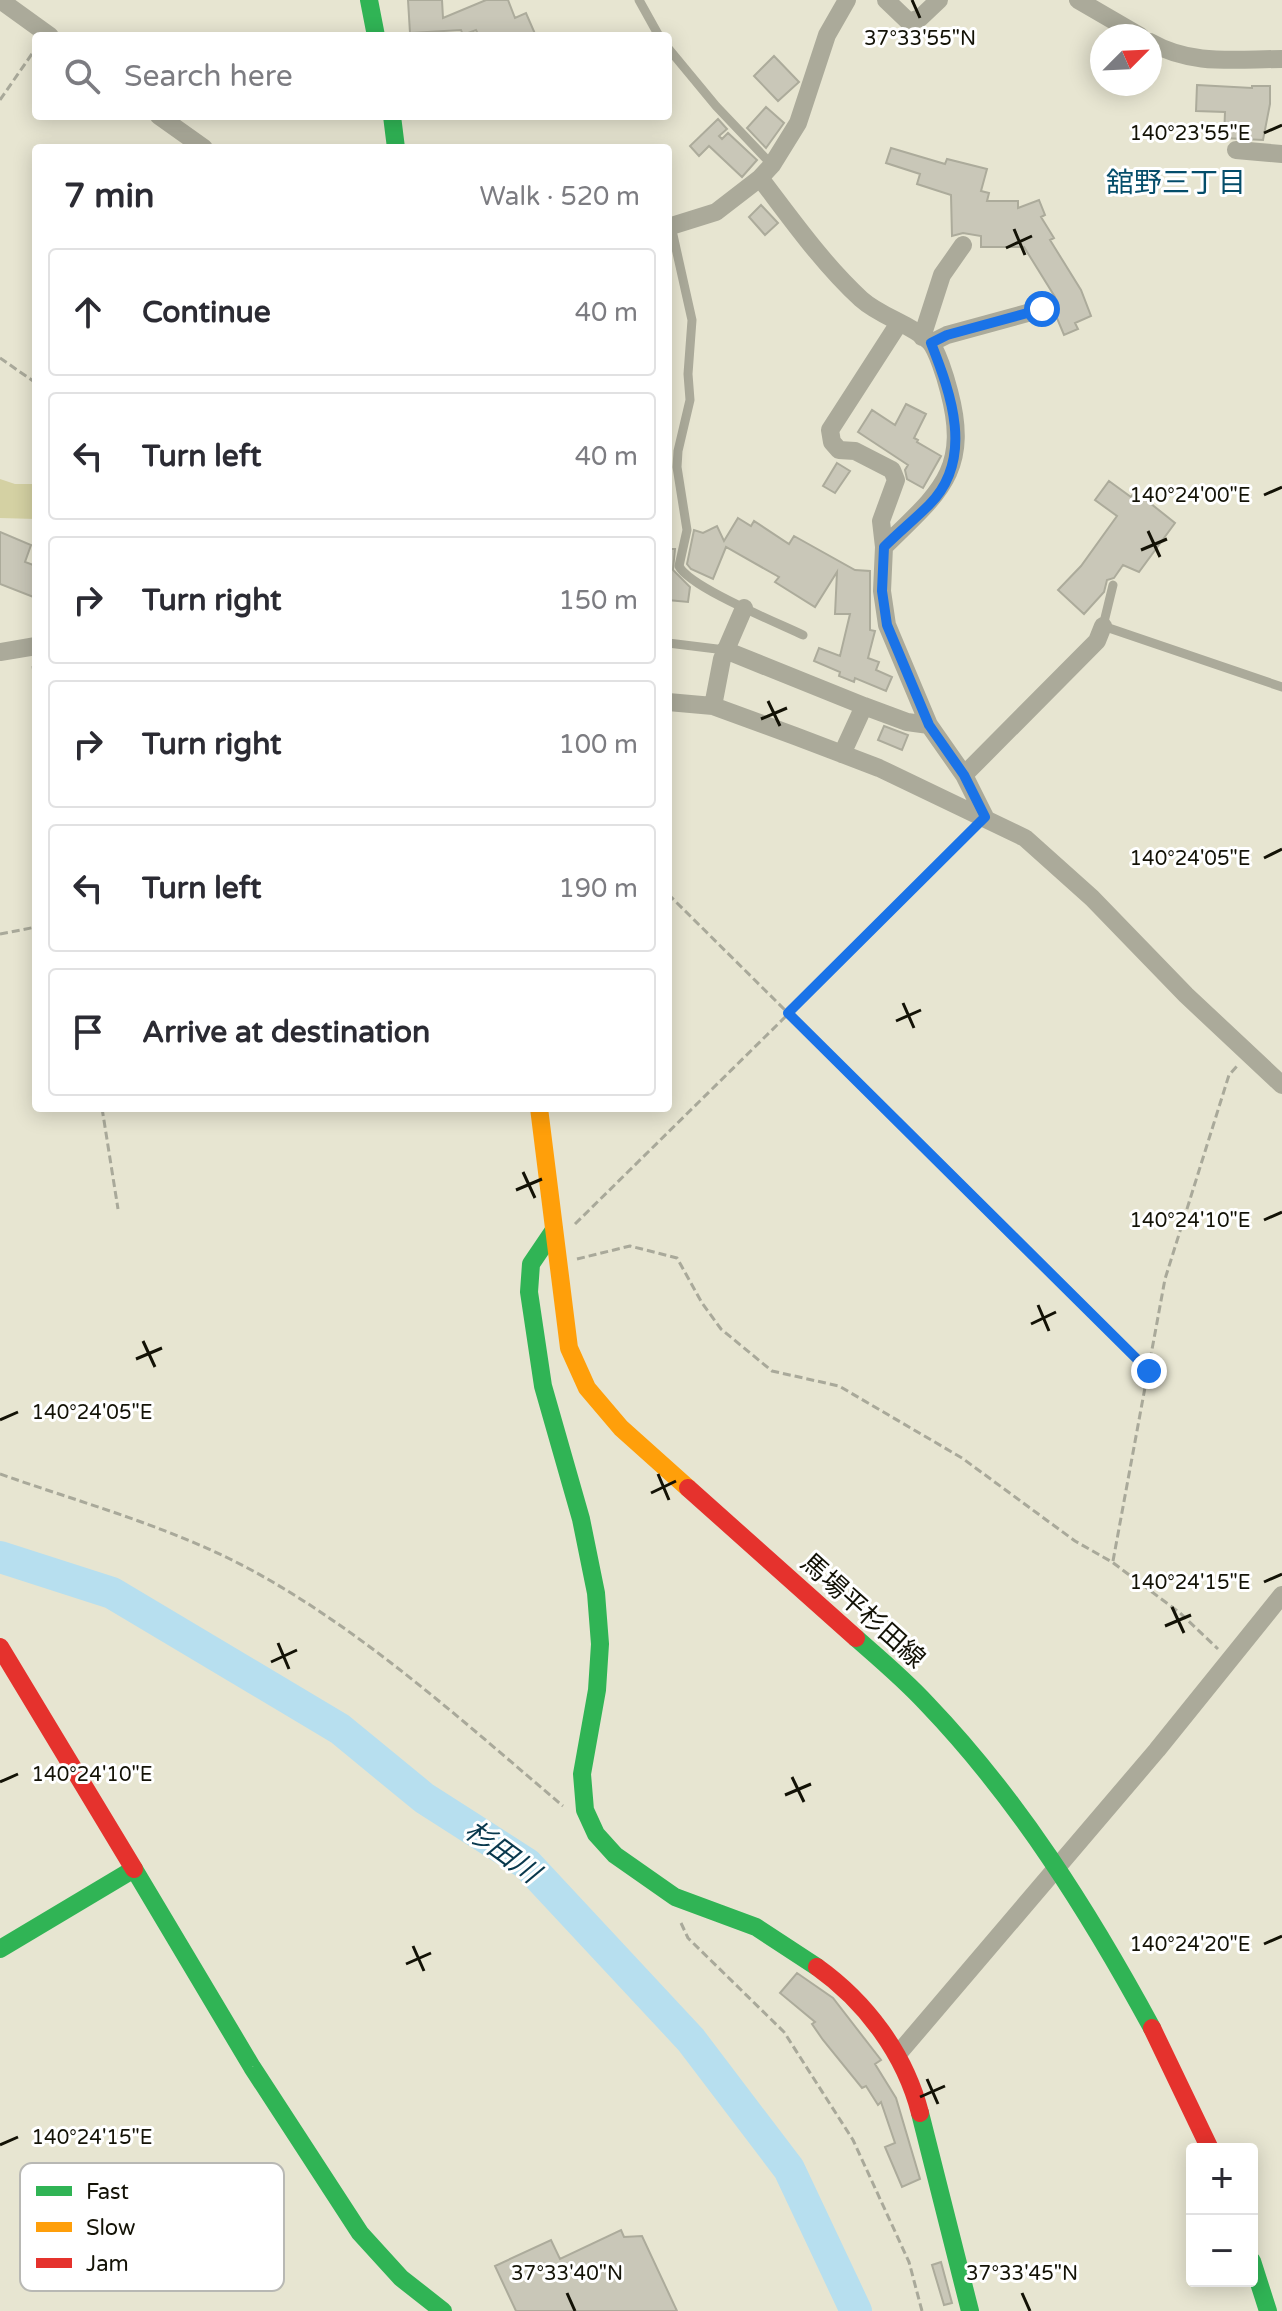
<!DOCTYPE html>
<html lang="en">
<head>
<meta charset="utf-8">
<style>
  :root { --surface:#fff; --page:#f7f7f7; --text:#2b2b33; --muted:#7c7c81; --line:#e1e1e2 }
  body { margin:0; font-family:"Varela Round","Noto Sans JP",sans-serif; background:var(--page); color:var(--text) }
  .controls { position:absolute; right:24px; bottom:24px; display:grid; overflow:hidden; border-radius:8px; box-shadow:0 4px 20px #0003 }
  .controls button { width:72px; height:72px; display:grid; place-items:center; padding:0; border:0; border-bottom:2px solid var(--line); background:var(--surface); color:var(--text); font:40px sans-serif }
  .compass { position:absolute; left:1090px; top:24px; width:72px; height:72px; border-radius:50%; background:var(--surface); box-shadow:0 4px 20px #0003; rotate:66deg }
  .stop { position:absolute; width:24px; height:24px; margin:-18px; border:6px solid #1a73e8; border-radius:50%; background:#fff }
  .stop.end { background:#1a73e8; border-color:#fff; box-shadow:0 2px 8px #0008 }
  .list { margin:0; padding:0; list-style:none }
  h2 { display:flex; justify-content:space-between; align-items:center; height:104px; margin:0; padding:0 32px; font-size:34px }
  h2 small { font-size:26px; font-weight:400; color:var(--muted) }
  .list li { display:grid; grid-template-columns:52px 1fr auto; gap:24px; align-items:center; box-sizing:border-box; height:128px; margin:0 16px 16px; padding:0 16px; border:2px solid var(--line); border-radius:8px }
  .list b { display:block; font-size:30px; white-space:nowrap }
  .list em { font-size:26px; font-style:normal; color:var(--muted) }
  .icon { flex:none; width:44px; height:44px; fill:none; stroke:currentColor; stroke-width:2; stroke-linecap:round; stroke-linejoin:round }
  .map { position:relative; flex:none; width:1282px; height:2311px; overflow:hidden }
  .search { position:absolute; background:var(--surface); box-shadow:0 4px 20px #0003; left:32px; top:32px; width:640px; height:88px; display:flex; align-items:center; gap:20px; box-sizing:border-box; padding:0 28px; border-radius:8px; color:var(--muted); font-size:30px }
  .panel { position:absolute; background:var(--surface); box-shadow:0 4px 20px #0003; left:32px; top:144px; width:640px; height:968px; border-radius:8px }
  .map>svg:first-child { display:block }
  .green { fill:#d4d1a3 }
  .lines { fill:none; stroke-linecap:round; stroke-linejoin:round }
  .river { stroke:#b7dfef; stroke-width:32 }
  .building { fill:#c9c7b8; stroke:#acab9b; stroke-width:2 }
  .path { stroke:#a9a99a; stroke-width:3; stroke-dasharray:8 4; stroke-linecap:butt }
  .lane { stroke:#abaa9a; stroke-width:9 }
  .street { stroke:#abaa9a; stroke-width:18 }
  .fast { stroke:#30b455; stroke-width:18 }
  .slow { stroke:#ff9f0a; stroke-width:18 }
  .jam { stroke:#e5322d; stroke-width:18 }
  .route { stroke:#1a73e8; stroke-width:10 }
  .ticks { fill:none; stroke:#131206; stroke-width:3 }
  .labels { text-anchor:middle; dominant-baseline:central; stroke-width:6; stroke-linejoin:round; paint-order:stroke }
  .street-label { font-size:26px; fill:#131206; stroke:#fff }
  .neighbourhood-label { font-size:28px; fill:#044d6a; stroke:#fff }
  .water-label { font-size:28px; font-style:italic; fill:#08384d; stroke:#fff }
  .key { fill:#fff; stroke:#b8b8b4; stroke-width:2 }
  .key-label { font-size:22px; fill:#131206 }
  .ticks-label { font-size:20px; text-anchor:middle; fill:#131206; stroke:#fff; stroke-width:6; stroke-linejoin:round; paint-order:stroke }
</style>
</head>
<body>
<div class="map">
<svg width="1282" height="2311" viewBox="0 0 1282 2311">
  <rect width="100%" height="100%" fill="#e7e5d1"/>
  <!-- green -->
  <path class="green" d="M0 479 15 484H36V519L0 518Z"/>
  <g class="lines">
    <!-- river -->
    <path class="river" d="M0 1557 112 1593 340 1729 424 1798 527 1864 691 2040 789 2169 856 2311"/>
  </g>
  <!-- building -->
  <path class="building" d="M408 0H442L443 18 486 0H508L515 18 526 13 536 36H479L476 30 463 35 461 30 410 33Z
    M774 56 799 82 778 101 754 76Z
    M1197 85 1252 88V86H1270V104L1263 140 1224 138 1225 112 1196 111Z
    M766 107 784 123 766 148 747 128Z
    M718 119 727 129 719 136 722 139 728 133 757 160 742 177 709 146 699 156 690 146Z
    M891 148 945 164 947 159 987 169 981 191 989 193 987 201H1018V208L1039 200 1045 215 1041 217 1054 238 1050 240 1081 290 1091 316 1075 323 1078 329 1064 335 1049 299 1055 297 1024 247H981V236L963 233 952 236 951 195 917 184 920 174 886 163Z
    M761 205 778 223 765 235 749 217Z
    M906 404 926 414 914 438 918 440 917 442 941 456 923 488 907 479 905 470 908 465 858 432 872 410 895 425Z
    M837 463 850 471 835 493 823 486Z
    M1109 481 1131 497 1135 491 1175 523 1139 572 1123 565 1114 578 1107 580 1104 592 1084 614 1058 590 1081 566 1117 516 1095 500Z
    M738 518 751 526 754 521 789 544 794 536 855 570 870 571V630L875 631 868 658 879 662 876 670 892 677 886 691 855 678 854 682 839 676 840 672 814 661 819 648 840 656 850 614H835L837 572 815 607 775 582 779 577 726 547 713 579 691 569 687 564 694 530 703 533 717 526 724 541Z
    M0 532 31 545 25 562 36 566V598L0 584Z
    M668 549H675L673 570 690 587 688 602 668 600Z
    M884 726 908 735 902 750 878 740Z
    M797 1973 833 1998 881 2060 875 2064 896 2098 920 2179 902 2187 885 2147 895 2143 881 2102 878 2105 866 2086 862 2088 823 2040 812 2024 815 2022 780 1993Z
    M621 2230 624 2237 642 2236 677 2311H516L495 2266 551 2240 560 2259Z
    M941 2262 952 2303 944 2305 932 2265Z"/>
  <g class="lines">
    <!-- path -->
    <path class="path" d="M0 100 36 48
      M0 358 36 383
      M33 666 36 687
      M668 894 1149 1371
      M0 934 36 927
      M102 1108 118 1209
      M575 1224 972 833
      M577 1259 630 1246 677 1258 702 1303 721 1329 772 1371 839 1386 962 1458 1075 1541 1112 1562 1180 1613 1218 1649
      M0 1474C85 1504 175 1528 255 1572 366 1633 466 1724 563 1806
      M1113 1561 1165 1279 1229 1075 1237 1066
      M681 1923 688 1938 784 2032 853 2140 909 2262 922 2311"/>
    <!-- lane -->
    <path class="lane" d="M639 0 659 36
      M668 48 716 106 772 165
      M671 226 692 320 688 374 690 400 678 451 677 467 687 530 679 566C689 587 778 623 803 635
      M1113 585 1103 626 1282 687
      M668 643 725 650"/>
    <!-- street -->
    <path class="street" d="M0 0 50 36
      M847 0 827 35 798 123 772 165 760 178C792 220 823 264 861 299 881 317 909 323 929 341 937 349 946 379 949 391 971 473 937 494 884 547L882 591 887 625 929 725 964 775 985 817
      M886 0 909 22 920 18 939 0
      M1078 0 1140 36
      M1150 42C1192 66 1235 59 1282 59
      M159 116 204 148
      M1236 150 1282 154
      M668 227 716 212 760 178
      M922 337 942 275 963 245
      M931 343 947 335 1042 309
      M884 547 881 521 896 480 892 470 855 451 839 450 832 442 830 430 899 323
      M725 650 864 706 907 722 929 725
      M0 652 36 646
      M668 702 713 706 795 736 879 768 1025 838 1092 898 1186 995 1282 1085
      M713 706 722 659 744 608
      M842 754 864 706
      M964 775 1097 641 1103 626
      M898 2054 1157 1750 1282 1595"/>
    <!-- fast -->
    <path class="fast" d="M369 0 376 36
      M392 116 396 148
      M554 1230 531 1264 529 1292 543 1386 581 1519 596 1593 600 1644 597 1690 582 1774 585 1810 596 1834 615 1855 675 1897 756 1927 817 1967
      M856 1638C880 1659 905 1680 927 1704 1018 1799 1089 1912 1152 2028
      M0 1949 134 1869 252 2067 360 2233 401 2278 443 2311
      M920 2113 970 2311
      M1252 2261 1268 2311"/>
    <!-- slow -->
    <path class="slow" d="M539 1108 569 1348 587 1388 621 1428 688 1488"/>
    <!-- jam -->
    <path class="jam" d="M688 1488 856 1638
      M0 1647 134 1869
      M817 1967C866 2002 905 2054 920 2113
      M1152 2028 1210 2149"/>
  </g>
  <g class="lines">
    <!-- route -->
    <path class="route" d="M1042 309 947 335 931 343C951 394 975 459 929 505 915 519 899 532 884 547L882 591 887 625 929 725 964 775 985 817 788 1013 1149 1371"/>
  </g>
  <!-- ticks -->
  <path class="ticks" d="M912 0 920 18M1264 133 1282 125M1014 229 1025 255M1006 248 1032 236M1264 495 1282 487M1148 531 1160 557M1141 550 1167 539M768 701 780 726M761 719 787 708M1264 858 1282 849M903 1003 914 1028M896 1021 921 1010M523 1172 535 1198M516 1190 542 1179M1264 1220 1282 1212M1038 1305 1049 1331M1031 1324 1056 1312M143 1341 155 1367M136 1359 162 1348M0 1420 18 1412M658 1474 669 1500M651 1493 676 1481M1264 1582 1282 1574M1172 1607 1184 1633M1165 1626 1191 1615M278 1643 289 1669M271 1662 297 1650M792 1777 804 1802M0 1782 18 1774M785 1795 811 1784M1264 1944 1282 1936M413 1946 424 1971M406 1964 431 1953M927 2079 938 2104M920 2097 945 2086M0 2145 18 2137M567 2293 575 2311M1022 2293 1030 2311"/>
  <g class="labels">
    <!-- street labels -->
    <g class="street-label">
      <text transform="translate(863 1611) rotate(42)">馬場平杉田線</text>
    </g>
    <!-- neighbourhood labels -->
    <g class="neighbourhood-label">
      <text x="1176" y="183">舘野三丁目</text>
    </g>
    <!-- water labels -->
    <g class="water-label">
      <text transform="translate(502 1852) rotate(36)">杉田川</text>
    </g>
  </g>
  <!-- legend -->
  <rect x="20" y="2163" width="264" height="128" rx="12" class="key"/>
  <rect x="36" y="2186" width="36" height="10" fill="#30b455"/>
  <rect x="36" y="2222" width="36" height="10" fill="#ff9f0a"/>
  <rect x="36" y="2258" width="36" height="10" fill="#e5322d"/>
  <g class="key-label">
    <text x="86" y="2199">Fast</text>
    <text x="86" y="2235">Slow</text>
    <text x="86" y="2271">Jam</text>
  </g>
  <g class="ticks-label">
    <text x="920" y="45">37°33'55"N</text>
    <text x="1190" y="140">140°23'55"E</text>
    <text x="1190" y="502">140°24'00"E</text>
    <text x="1190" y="865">140°24'05"E</text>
    <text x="1190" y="1227">140°24'10"E</text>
    <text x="92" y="1419">140°24'05"E</text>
    <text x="1190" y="1589">140°24'15"E</text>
    <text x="92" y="1781">140°24'10"E</text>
    <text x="1190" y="1951">140°24'20"E</text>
    <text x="92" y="2144">140°24'15"E</text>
    <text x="567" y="2280">37°33'40"N</text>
    <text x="1022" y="2280">37°33'45"N</text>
  </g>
</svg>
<div class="controls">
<button>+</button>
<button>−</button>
</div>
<svg class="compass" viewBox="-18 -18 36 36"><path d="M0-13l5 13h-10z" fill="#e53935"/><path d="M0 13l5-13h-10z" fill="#7c7c81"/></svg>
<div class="stop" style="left:1042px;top:309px"></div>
<div class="stop end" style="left:1149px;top:1371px"></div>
<div class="search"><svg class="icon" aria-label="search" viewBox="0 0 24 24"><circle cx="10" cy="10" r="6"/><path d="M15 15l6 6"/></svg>Search here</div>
<section class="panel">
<h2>7 min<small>Walk · 520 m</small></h2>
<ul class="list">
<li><svg class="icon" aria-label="ahead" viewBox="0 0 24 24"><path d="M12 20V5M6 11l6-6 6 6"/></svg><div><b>Continue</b></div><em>40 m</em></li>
<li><svg class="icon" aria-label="left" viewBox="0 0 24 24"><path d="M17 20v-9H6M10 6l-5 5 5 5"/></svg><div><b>Turn left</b></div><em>40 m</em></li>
<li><svg class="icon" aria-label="right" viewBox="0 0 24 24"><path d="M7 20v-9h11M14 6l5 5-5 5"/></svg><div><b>Turn right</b></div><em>150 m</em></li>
<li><svg class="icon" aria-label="right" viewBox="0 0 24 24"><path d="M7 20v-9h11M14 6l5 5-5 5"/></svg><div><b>Turn right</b></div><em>100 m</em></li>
<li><svg class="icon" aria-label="left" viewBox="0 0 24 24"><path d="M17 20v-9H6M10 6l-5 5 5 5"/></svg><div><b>Turn left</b></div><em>190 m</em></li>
<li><svg class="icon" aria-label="arrive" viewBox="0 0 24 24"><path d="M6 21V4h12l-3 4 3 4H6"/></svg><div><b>Arrive at destination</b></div></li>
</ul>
</section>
</div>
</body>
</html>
